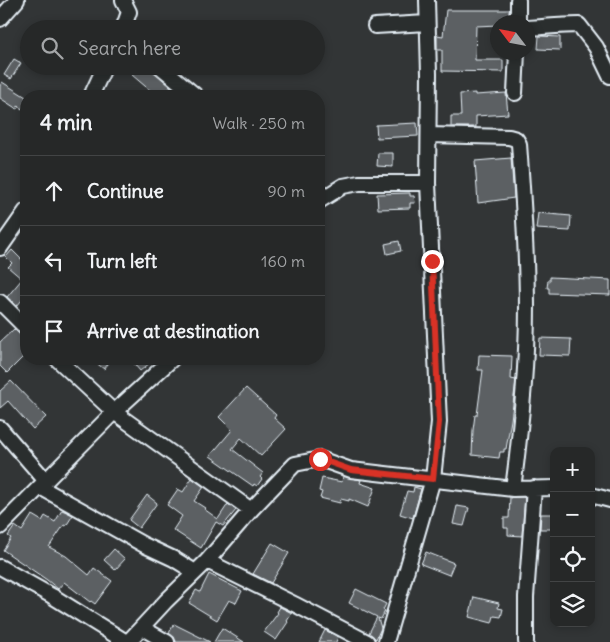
<!DOCTYPE html>
<html lang="en">
<head>
<meta charset="utf-8">
<style>
  :root { --surface:#262828; --page:#323434; --text:#f1f3f6; --muted:#a4a6a8; --line:#424445 }
  body { margin:0; font-family:Delius,sans-serif; background:var(--page); color:var(--text) }
  .controls { position:absolute; right:15px; bottom:15px; display:grid; overflow:hidden; border-radius:10px; box-shadow:0 2px 8px #0003 }
  .controls button { width:45px; height:45px; display:grid; place-items:center; padding:0; border:0; border-bottom:1px solid var(--line); background:var(--surface); color:var(--text); font:25px sans-serif }
  .compass { position:absolute; left:490px; top:15px; width:45px; height:45px; border-radius:50%; background:var(--surface); box-shadow:0 2px 8px #0003; rotate:302deg }
  .stop { position:absolute; width:15px; height:15px; margin:-11px; border:4px solid #d93025; border-radius:50%; background:#fff }
  .stop.end { background:#d93025; border-color:#fff; box-shadow:0 1px 5px #0008 }
  .list { margin:0; padding:0; list-style:none }
  h2 { display:flex; justify-content:space-between; align-items:center; height:65px; margin:0; padding:0 20px; font-size:21px }
  h2 small { font-size:16px; font-weight:400; color:var(--muted) }
  .list li { display:grid; grid-template-columns:32px 1fr auto; gap:15px; align-items:center; box-sizing:border-box; height:70px; padding:0 20px; border-top:1px solid var(--line) }
  .list b { display:block; font-size:19px; white-space:nowrap }
  .list em { font-size:16px; font-style:normal; color:var(--muted) }
  .icon { flex:none; width:28px; height:28px; fill:none; stroke:currentColor; stroke-width:2; stroke-linecap:round; stroke-linejoin:round }
  .map { position:relative; flex:none; width:610px; height:642px; overflow:hidden }
  .search { position:absolute; background:var(--surface); box-shadow:0 2px 8px #0003; left:20px; top:20px; width:305px; height:55px; display:flex; align-items:center; gap:12px; box-sizing:border-box; padding:0 18px; border-radius:28px; color:var(--muted); font-size:19px }
  .panel { position:absolute; background:var(--surface); box-shadow:0 2px 8px #0003; left:20px; top:90px; width:305px; height:275px; border-radius:20px }
  .map>svg:first-child { display:block }
  .building { fill:#5c6063; stroke:#e8f1f8 }
  .lines { fill:none; stroke-linecap:round; stroke-linejoin:round }
  .minor-casing { stroke:#e8f1f8; stroke-width:18 }
  .minor { stroke:#2a2d2e; stroke-width:14 }
  .route { stroke:#d93025; stroke-width:6 }
</style>
</head>
<body>
<div class="map">
<svg width="610" height="642" viewBox="0 0 610 642">
  <rect width="100%" height="100%" fill="#323536"/>
  <filter id="ink" filterUnits="userSpaceOnUse"><feTurbulence type="fractalNoise" baseFrequency=".02" numOctaves="2"/><feDisplacementMap in="SourceGraphic" scale="10" xChannelSelector="R" yChannelSelector="G"/><feConvolveMatrix kernelMatrix="1 2 1 2 8 2 1 2 1" color-interpolation-filters="sRGB"/></filter>
  <g filter="url(#ink)">
    <!-- building -->
    <path class="building" d="M446 10H509V22H498V25L476 26 475 60H503V72L442 71V50H437V35L443 36Z
      M539 36 560 37V50L538 49Z
      M14 59 21 63 11 79 4 75Z
      M139 66H148L171 87 162 96H148L152 92 132 75Z
      M2 82 26 97V102L22 109 18 106 17 109 0 98V86Z
      M475 93V95L506 93 508 114 476 116V127H451V116H461L460 94Z
      M417 123 418 136 377 138 376 125Z
      M378 153H393V167L377 166Z
      M511 158 514 198 478 203 475 161Z
      M410 193V196H414L415 203H410V208L378 209 377 194Z
      M538 213 571 216 570 231 536 229Z
      M399 241 401 251 387 254 385 244Z
      M12 250 26 264V295L17 306 7 297 22 279 8 267 12 263 6 257Z
      M550 277 610 280V295L549 293V288H547L548 280H550Z
      M14 329 22 337H26V354L7 373 0 366V342Z
      M540 338 571 339 570 356 539 355Z
      M479 355 512 356 511 379 516 380 511 420 506 449H504V452H500L499 458 472 455 473 430 475 415H477L483 370H478Z
      M91 359H112L104 369Z
      M130 359H155L140 371Z
      M11 381 46 417 33 429 8 401 0 408V391Z
      M246 388 276 415 274 418 286 429 261 456 241 438 232 449 263 473 260 477 262 479 257 486 254 484 253 486 210 456 232 430 219 417Z
      M343 476 361 480 360 483 375 488 368 507 349 499V501L341 499 340 503 320 498 322 492 319 491 322 478 342 482Z
      M192 478 204 487 194 501 205 508 204 509 218 519 228 504 236 510 223 526 216 522 201 548 173 530 182 516 167 505 178 489 183 492Z
      M414 487 421 489 413 518 400 514 407 491 413 492Z
      M147 495 157 503 139 528 129 520Z
      M510 497H525L522 536 508 535V528H504V518H509Z
      M457 506 469 508 464 526 453 524Z
      M62 510 73 515 66 526 64 525 49 547 66 556 89 575 94 568 112 581 95 604 91 601 90 602 64 582 58 589 47 580 3 550 11 538 8 536 15 526 22 531 32 515 42 521 45 516 55 522Z
      M541 514H553V529H540Z
      M272 543 289 553 271 583 253 574Z
      M114 549 125 559 115 570 104 560Z
      M426 552 454 563 449 575 421 564Z
      M209 574 242 591 236 603 229 600 217 620 189 603 196 590 200 592Z
      M356 589 386 604 383 610 385 611 381 619 378 618 381 628 376 639 369 633 377 617 349 603Z
      M474 597 499 603 498 608 503 609 501 617 494 616 492 623 469 617Z
      M280 607 292 613 287 621 288 622 276 640 264 632 278 613 277 612Z
      M174 624 210 642H177L169 633Z
      M222 628 244 642H214Z
      M325 630 338 637 336 642H319Z"/>
    <g class="lines">
      <!-- minor casing -->
      <g class="minor-casing">
        <path id="minor" d="M123 0 129 12 123 29
          M0 19 17 0
          M518 22V0
          M375 26 427 23
          M528 28C545 27 562 25 579 25L596 47 610 76
          M160 66 196 96
          M515 93 517 52
          M91 96 105 66
          M429 135 509 137 516 139 519 144C523 198 527 252 527 307 527 368 521 428 513 489
          M319 201 343 186 359 183H428
          M0 248 26 211
          M0 302 26 328
          M57 359 114 412 251 510
          M0 428 46 481
          M40 487 144 545 174 559 195 572
          M591 495 610 500
          M0 527 114 412 172 359
          M207 561 296 605 367 642
          M0 567 52 596 126 642
          M142 628 167 642
          M128 642 166 601 207 561 251 510 295 464 320 459 351 470 513 489 554 488
          M386 642 433 479 439 422 428 183 429 74 427 0
          M526 642V597L534 488"/>
      </g>
      <!-- minor -->
      <use href="#minor" class="minor"/>
    </g>
  </g>
  <g class="lines" filter="url(#ink)">
    <!-- route -->
    <path class="route" d="M320 459 351 470 433 479 439 422 432 261"/>
  </g>
</svg>
<div class="controls">
<button>+</button>
<button>−</button>
<button><svg class="icon" aria-label="locate" viewBox="0 0 24 24"><circle cx="12" cy="12" r="6"/><path d="M12 2v4M12 18v4M2 12h4M18 12h4"/></svg></button>
<button><svg class="icon" aria-label="layers" viewBox="0 0 24 24"><path d="M12 4l9 5-9 5-9-5zM3 14l9 5 9-5"/></svg></button>
</div>
<svg class="compass" viewBox="-18 -18 36 36"><path d="M0-13l5 13h-10z" fill="#e53935"/><path d="M0 13l5-13h-10z" fill="#a4a6a8"/></svg>
<div class="stop" style="left:320px;top:459px"></div>
<div class="stop end" style="left:432px;top:261px"></div>
<div class="search"><svg class="icon" aria-label="search" viewBox="0 0 24 24"><circle cx="10" cy="10" r="6"/><path d="M15 15l6 6"/></svg>Search here</div>
<section class="panel">
<h2>4 min<small>Walk · 250 m</small></h2>
<ul class="list">
<li><svg class="icon" aria-label="ahead" viewBox="0 0 24 24"><path d="M12 20V5M6 11l6-6 6 6"/></svg><div><b>Continue</b></div><em>90 m</em></li>
<li><svg class="icon" aria-label="left" viewBox="0 0 24 24"><path d="M17 20v-9H6M10 6l-5 5 5 5"/></svg><div><b>Turn left</b></div><em>160 m</em></li>
<li><svg class="icon" aria-label="arrive" viewBox="0 0 24 24"><path d="M6 21V4h12l-3 4 3 4H6"/></svg><div><b>Arrive at destination</b></div></li>
</ul>
</section>
</div>
</body>
</html>
